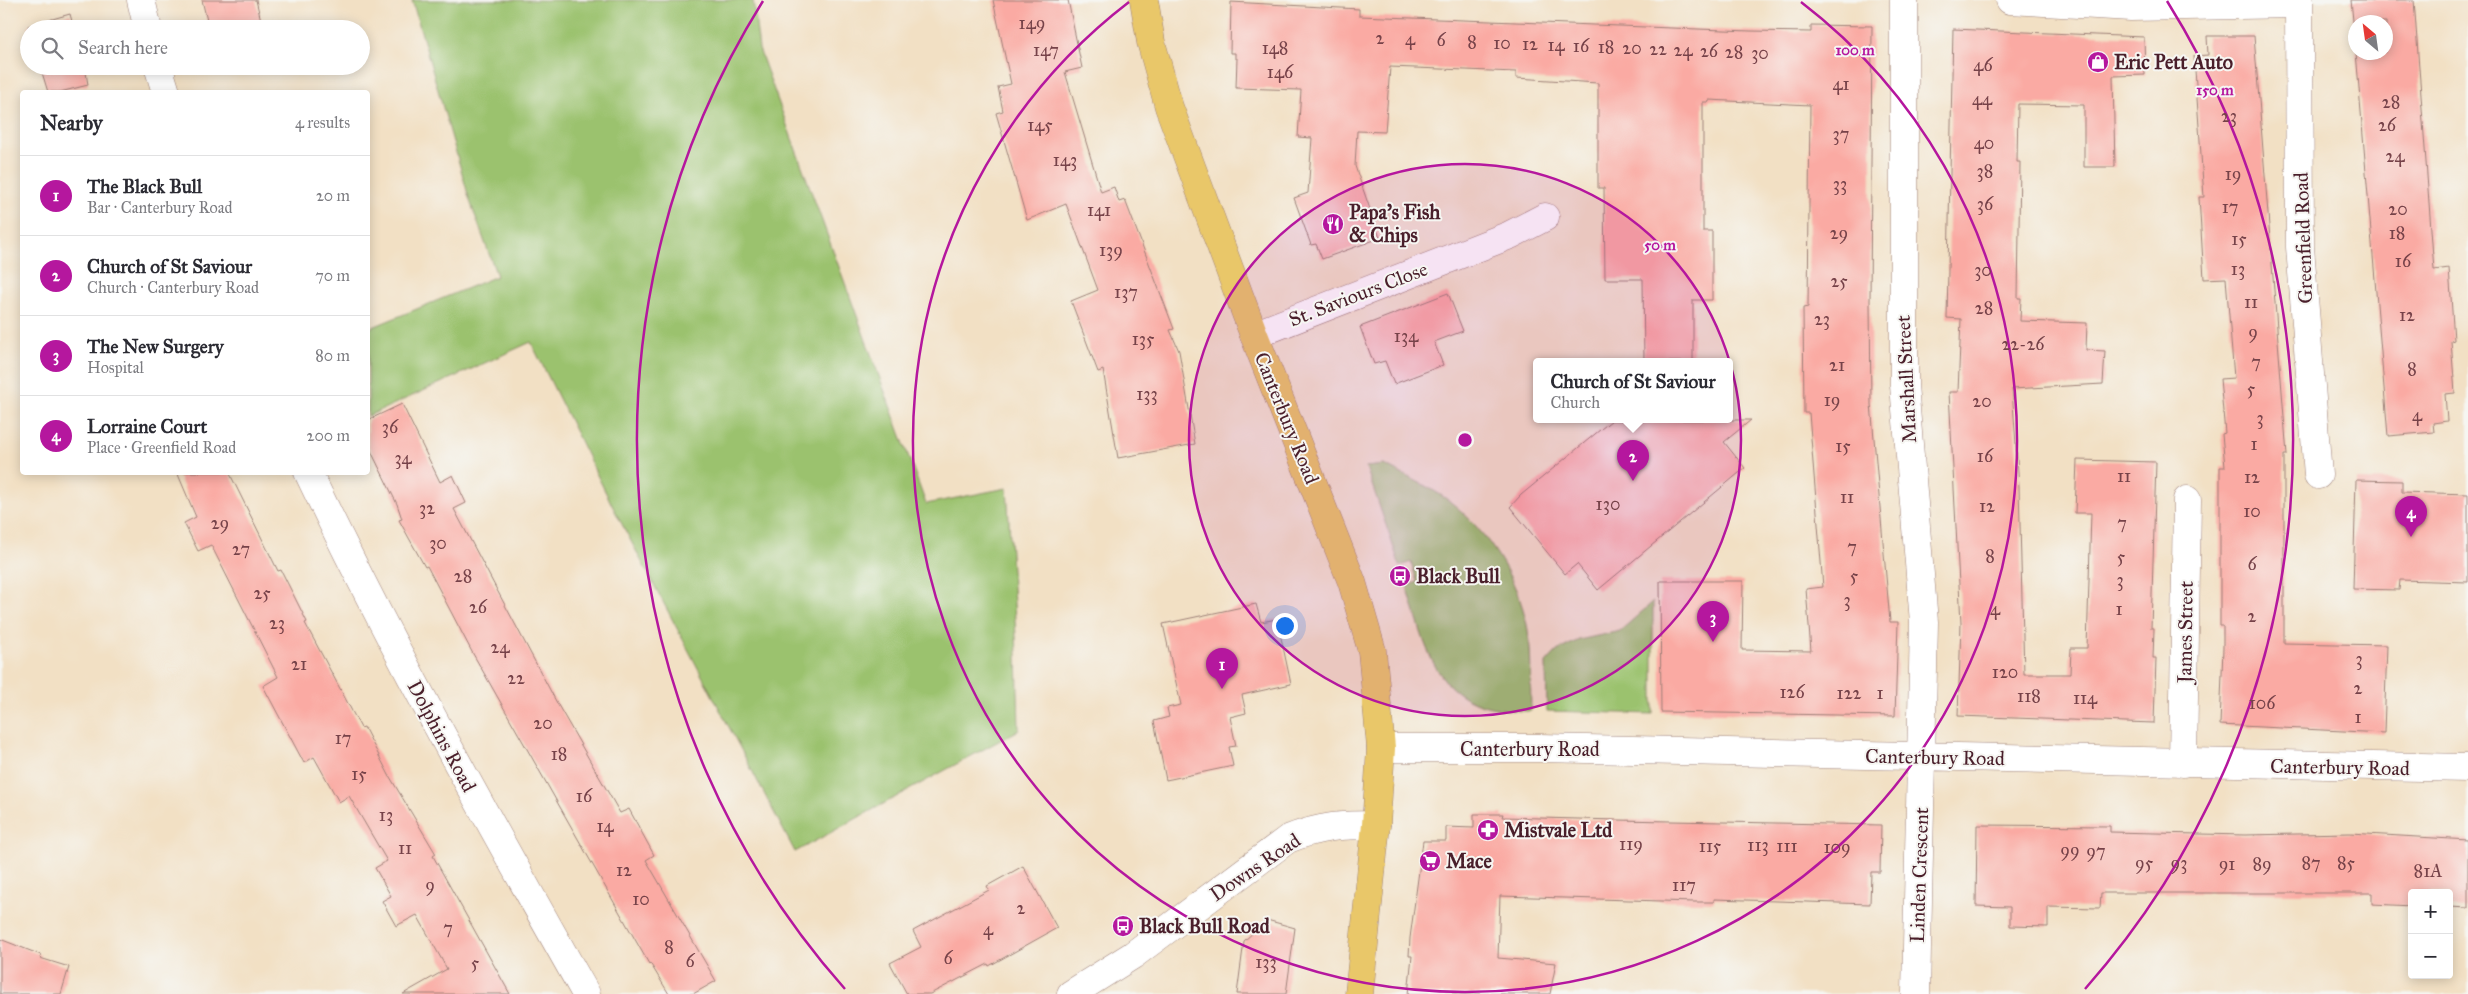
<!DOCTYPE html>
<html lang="en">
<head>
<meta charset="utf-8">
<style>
  :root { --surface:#fff; --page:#f7f7f7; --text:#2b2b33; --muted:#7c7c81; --line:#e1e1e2; --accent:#b5179e }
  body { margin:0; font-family:"IM FELL Great Primer",serif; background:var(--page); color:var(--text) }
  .controls { position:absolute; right:15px; bottom:15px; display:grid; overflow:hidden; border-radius:5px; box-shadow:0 2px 12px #0003 }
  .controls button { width:45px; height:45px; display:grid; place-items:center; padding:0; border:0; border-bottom:1px solid var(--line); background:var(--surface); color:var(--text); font:25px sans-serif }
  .compass { position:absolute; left:2348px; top:15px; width:45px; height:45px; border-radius:50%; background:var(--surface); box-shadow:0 2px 12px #0003; rotate:331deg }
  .you { position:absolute; left:1284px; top:625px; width:18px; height:18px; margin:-12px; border:4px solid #fff; border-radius:50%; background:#1a73e8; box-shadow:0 0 0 8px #1a73e833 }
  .badge { display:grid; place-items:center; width:32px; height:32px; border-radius:50%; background:var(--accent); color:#fff; font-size:16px; font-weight:700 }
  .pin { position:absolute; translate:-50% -41px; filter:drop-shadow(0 1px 2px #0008) }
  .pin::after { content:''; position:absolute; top:26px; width:18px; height:15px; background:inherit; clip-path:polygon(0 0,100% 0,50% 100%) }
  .popup { position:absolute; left:1533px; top:358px; width:200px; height:65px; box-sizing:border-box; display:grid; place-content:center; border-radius:5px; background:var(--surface); filter:drop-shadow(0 1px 4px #0005); font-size:16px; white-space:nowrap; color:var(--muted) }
  .popup b { font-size:19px; color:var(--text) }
  .popup::after { content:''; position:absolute; left:50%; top:100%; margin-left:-10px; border:10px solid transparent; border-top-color:var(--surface) }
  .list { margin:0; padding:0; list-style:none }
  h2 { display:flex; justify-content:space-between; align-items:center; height:65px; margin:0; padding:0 20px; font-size:21px }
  h2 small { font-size:16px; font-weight:400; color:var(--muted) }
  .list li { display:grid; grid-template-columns:32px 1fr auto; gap:15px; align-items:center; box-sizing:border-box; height:80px; padding:0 20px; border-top:1px solid var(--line) }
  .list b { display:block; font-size:19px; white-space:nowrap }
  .list p { margin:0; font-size:16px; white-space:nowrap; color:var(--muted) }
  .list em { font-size:16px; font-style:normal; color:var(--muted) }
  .icon { flex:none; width:28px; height:28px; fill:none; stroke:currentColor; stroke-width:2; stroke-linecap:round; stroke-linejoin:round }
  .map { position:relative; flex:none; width:2468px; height:994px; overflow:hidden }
  .search { position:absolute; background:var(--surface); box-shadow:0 2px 12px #0003; left:20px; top:20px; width:350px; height:55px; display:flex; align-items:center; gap:12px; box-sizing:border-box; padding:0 18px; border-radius:28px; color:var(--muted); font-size:19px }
  .panel { position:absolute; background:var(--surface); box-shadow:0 2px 12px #0003; left:20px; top:90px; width:350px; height:385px; border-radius:5px }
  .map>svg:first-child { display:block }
  .green { fill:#9bc26e; stroke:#72704c }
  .building { fill:#faaaa3 }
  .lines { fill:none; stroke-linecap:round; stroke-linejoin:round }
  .minor-casing { stroke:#9e8078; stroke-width:29 }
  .highway-casing { stroke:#9e8078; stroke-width:29 }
  .minor { stroke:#fff; stroke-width:28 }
  .highway { stroke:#e9c769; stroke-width:28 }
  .ring { fill:none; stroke:#b5179e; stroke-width:2.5 }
  .labels { text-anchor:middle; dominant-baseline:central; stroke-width:4; stroke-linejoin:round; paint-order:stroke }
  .number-label { font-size:18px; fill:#764249 }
  .poi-label { font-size:20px; font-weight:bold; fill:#4a1f2b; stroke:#f6f6f2; text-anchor:start }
  .street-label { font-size:20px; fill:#4a1f2b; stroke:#f6f6f2 }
  .centre { fill:#b5179e; stroke:#f6f6f2; stroke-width:2.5 }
  .ring-label { font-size:15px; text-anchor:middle; font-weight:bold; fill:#b5179e; stroke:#f6f6f2; stroke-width:4; stroke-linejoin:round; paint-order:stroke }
</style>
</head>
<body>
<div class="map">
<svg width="2468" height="994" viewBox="0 0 2468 994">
  <rect width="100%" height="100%" fill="#f6f6f2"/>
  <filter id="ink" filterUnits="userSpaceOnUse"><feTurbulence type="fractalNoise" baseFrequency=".02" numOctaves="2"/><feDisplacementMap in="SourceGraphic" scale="10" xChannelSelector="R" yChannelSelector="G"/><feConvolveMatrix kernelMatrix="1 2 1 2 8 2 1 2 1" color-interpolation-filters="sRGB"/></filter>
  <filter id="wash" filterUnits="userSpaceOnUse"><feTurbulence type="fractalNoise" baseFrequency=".0096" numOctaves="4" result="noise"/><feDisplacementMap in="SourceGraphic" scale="20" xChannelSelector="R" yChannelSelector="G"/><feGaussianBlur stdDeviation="1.12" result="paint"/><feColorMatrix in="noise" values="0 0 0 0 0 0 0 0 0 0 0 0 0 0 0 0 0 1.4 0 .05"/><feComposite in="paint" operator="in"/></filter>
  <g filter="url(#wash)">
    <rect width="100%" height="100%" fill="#f2e0c4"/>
    <!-- green -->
    <path class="green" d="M412 0H753L759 49 926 504 1007 488 1017 653 1019 730 795 852 614 509 531 342 368 416V329L497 276 470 201Z
      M1384 465C1405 476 1429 486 1448 500 1488 530 1524 588 1529 638 1532 662 1530 687 1531 711 1437 711 1430 662 1407 586L1417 582 1411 562 1400 566 1366 467Z
      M1653 602V714L1547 711 1546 663 1557 651 1579 640 1620 631Z"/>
    <g id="blocks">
      <!-- building -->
      <path class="building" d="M202 0H256L263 29H209Z
        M993 0H1068L1082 68 1065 72 1101 192 1114 187 1119 202 1125 200 1174 329 1170 330 1179 351 1195 444 1118 458 1103 370 1098 372 1071 301 1098 290 1066 204 1027 220 996 113 1003 111 998 87 1011 84Z
        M2351 0H2414L2434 270 2449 268 2454 340 2451 341 2455 393 2445 394 2447 421 2433 423 2434 432 2388 436 2356 52H2386V22H2356V52Z
        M1231 2 1359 9V16L1750 31 1811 32V25L1872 26 1870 302 1871 404 1890 622H1898L1895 716 1661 712 1660 581H1743L1742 650 1811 651 1806 589 1823 587 1809 413H1804L1803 308 1808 307 1810 105 1709 100V102H1703V231H1712V300H1693V362H1644L1643 279H1605L1604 188H1598V83L1516 78V72L1390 67 1385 132 1357 131 1355 166 1380 238 1322 259 1316 244 1311 245 1294 198 1308 193 1312 138 1298 137 1301 90 1236 88 1237 58H1235V53H1230Z
        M70 14 74 29H29L28 26Z
        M1953 29 2144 37 2145 75 2113 76 2115 167H2084V105L2018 104 2017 162H2020L2018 298H2021L2020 321 2087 323 2086 350 2105 351 2103 384 2012 389 2019 486 2024 674H2070L2071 648H2087L2091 513H2075L2077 460 2156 462 2151 628H2154L2153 658H2156L2154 723 1958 716 1961 623 1949 392H1958L1961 319 1947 318Z
        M2207 36H2254L2287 455H2284V643L2387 645 2384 733 2220 725 2223 648V626H2220V467H2225L2222 434 2225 433 2220 379 2234 378 2226 278 2204 279 2199 197H2204L2194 56 2208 55Z
        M40 66H85L88 85 60 92H48Z
        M1448 293 1463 331 1434 342 1443 365 1394 384 1385 361 1374 364 1360 327Z
        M402 404 440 482 453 475 466 503 454 509 558 705 620 813 629 809 654 855 646 860 716 981 693 994H669L650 963 649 964 472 652 427 566 425 567 399 520 402 519 397 504 368 445V420Z
        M1612 420H1751L1724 442 1745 468 1598 590 1577 564 1565 574 1510 507 1521 495Z
        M177 472H229L278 571 281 570 307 622 305 623 361 728 364 727 390 777 436 854 433 856 510 994H403L447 969 417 915 396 926 382 901 391 896 375 868 387 861 349 796 339 802 314 757 304 763 263 686 278 677 211 545 198 551 184 523 196 517Z
        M2356 480 2402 481V492L2468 494V582L2400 580 2399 590 2353 589Z
        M1256 604 1261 622 1277 619 1291 684 1242 695 1246 713 1230 717 1236 746 1229 747 1233 766 1166 780 1154 721 1169 717 1167 708 1181 705 1163 624Z
        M1474 814H1503L1502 817 1617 820 1881 825 1880 872H1871L1870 904 1714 899V902H1694L1500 896 1498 958 1556 963 1550 994H1408L1412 956H1409L1410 938 1423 841H1446V827L1474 828Z
        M1977 825 2110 826V832L2245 835 2350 833 2468 840V908L2449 907V893H2412V906L2372 904V893H2101L2100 908 2048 907V927L2010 926V907L1976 906Z
        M1023 866 1057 928 989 966 988 964 930 994H907L890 963 921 947 913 931 989 890 987 886Z
        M1267 920 1295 928 1286 994H1237L1244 941Z
        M0 939 41 955 40 958 69 967 61 994H0Z"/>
    </g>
  </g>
  <g filter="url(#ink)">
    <use href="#blocks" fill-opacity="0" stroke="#9e8078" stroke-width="1"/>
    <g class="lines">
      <!-- minor casing -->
      <g class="minor-casing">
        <path id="minor" d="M141 0 148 29
          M1904 0V385L1924 622 1916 994
          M2010 0 2131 7 2299 4
          M2299 0 2300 247 2318 475
          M158 66 166 92
          M1254 335 1510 235 1545 217
          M308 472C393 651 489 822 586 994
          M1381 748H1539L2468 768
          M2183 763 2187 500
          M1071 994 1133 955 1288 839C1321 826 1341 825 1376 825"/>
      </g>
      <!-- highway casing -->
      <g class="highway-casing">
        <path id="highway" d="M1144 0 1151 42 1169 107 1254 335 1352 582 1372 651 1381 748 1376 825 1359 994"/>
      </g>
      <!-- minor -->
      <use href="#minor" class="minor"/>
      <!-- highway -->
      <use href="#highway" class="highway"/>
    </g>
  </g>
  <!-- distance rings -->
  <circle cx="1465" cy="440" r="276" fill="#b5179e" fill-opacity=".12"/>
  <g class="ring">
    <circle cx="1465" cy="440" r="276"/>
    <path d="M1801 2A552 552 0 1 1 1129 2"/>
    <path d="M845 989A828 828 0 0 1 763 1M2167 1A828 828 0 0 1 2085 989"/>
  </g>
  <!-- icons -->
  <defs>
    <g id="shop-disc" transform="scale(1.125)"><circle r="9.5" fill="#b5179e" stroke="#f6f6f2"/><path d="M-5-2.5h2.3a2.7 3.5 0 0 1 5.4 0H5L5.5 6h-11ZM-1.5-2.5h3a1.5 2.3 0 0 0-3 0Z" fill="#fff"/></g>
    <g id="restaurant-disc" transform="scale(1.125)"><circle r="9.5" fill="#b5179e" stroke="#f6f6f2"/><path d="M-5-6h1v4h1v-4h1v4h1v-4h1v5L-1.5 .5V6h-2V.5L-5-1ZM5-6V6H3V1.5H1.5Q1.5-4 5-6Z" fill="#fff"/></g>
    <g id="bus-disc" transform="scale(1.125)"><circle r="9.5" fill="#b5179e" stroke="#f6f6f2"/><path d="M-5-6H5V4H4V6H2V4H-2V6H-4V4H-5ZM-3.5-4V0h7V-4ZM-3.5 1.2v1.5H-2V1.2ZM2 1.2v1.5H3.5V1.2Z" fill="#fff"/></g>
    <g id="pharmacy-disc" transform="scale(1.125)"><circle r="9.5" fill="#b5179e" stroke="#f6f6f2"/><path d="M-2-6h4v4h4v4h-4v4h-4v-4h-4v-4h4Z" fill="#fff"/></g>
    <g id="supermarket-disc" transform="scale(1.125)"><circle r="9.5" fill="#b5179e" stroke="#f6f6f2"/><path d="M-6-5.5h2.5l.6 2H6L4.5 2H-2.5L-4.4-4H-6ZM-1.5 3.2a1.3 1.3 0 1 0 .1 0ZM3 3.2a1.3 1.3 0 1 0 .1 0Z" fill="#fff"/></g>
  </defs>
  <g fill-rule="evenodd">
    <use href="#shop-disc" x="2098" y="62"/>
    <use href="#restaurant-disc" x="1333" y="224"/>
    <use href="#bus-disc" x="1400" y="576"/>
    <use href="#pharmacy-disc" x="1488" y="830"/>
    <use href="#supermarket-disc" x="1430" y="861"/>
    <use href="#bus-disc" x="1123" y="926"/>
  </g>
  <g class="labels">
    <!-- number labels -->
    <g class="number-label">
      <text x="1032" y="23">149</text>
      <text x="1380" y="38">2</text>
      <text x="1410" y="39">4</text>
      <text x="1441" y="40">6</text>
      <text x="1472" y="42">8</text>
      <text x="1502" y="43">10</text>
      <text x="1530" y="44">12</text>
      <text x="1556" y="45">14</text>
      <text x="1581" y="46">16</text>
      <text x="1606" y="47">18</text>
      <text x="1275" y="48">148</text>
      <text x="1632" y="48">20</text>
      <text x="1658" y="49">22</text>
      <text x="1046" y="50">147</text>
      <text x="1683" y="50">24</text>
      <text x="1709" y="51">26</text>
      <text x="1734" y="52">28</text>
      <text x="1760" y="53">30</text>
      <text x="1983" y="65">46</text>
      <text x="1280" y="72">146</text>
      <text x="1841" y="84">41</text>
      <text x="1982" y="99">44</text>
      <text x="2391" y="102">28</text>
      <text x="2229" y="116">23</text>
      <text x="1040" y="125">145</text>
      <text x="2387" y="125">26</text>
      <text x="1841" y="134">37</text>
      <text x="1984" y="143">40</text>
      <text x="2395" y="156">24</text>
      <text x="1065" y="160">143</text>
      <text x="1985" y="171">38</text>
      <text x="2233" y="174">19</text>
      <text x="1840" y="184">33</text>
      <text x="1985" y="204">36</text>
      <text x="2230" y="207">17</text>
      <text x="2398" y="209">20</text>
      <text x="1099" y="210">141</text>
      <text x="1839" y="233">29</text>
      <text x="2397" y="233">18</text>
      <text x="2239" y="239">15</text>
      <text x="1111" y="250">139</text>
      <text x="2403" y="261">16</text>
      <text x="2238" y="269">13</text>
      <text x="1983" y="270">30</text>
      <text x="1839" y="281">25</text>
      <text x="1126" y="292">137</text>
      <text x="2251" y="302">11</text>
      <text x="1984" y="308">28</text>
      <text x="2407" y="315">12</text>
      <text x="1822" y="319">23</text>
      <text x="2253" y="332">9</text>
      <text x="1406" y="336">134</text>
      <text x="1143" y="339">135</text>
      <text x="2023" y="344">22-26</text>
      <text x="2256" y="362">7</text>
      <text x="1837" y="365">21</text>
      <text x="2412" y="369">8</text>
      <text x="2251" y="389">5</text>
      <text x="1147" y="394">133</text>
      <text x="1832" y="400">19</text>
      <text x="1982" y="401">20</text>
      <text x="2417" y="415">4</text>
      <text x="2260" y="418">3</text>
      <text x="390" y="427">36</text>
      <text x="2254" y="444">1</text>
      <text x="1843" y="446">15</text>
      <text x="1985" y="456">16</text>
      <text x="403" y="458">34</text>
      <text x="2124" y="476">11</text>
      <text x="2252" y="477">12</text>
      <text x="1847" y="497">11</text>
      <text x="1608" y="504">130</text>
      <text x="1987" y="506">12</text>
      <text x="427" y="508">32</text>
      <text x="2252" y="511">10</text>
      <text x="220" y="523">29</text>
      <text x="2122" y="523">7</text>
      <text x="438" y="543">30</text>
      <text x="1852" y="547">7</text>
      <text x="241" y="549">27</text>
      <text x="1990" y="556">8</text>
      <text x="2121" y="557">5</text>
      <text x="2252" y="564">6</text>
      <text x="463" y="576">28</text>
      <text x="1854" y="576">5</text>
      <text x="2120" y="580">3</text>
      <text x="262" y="593">25</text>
      <text x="1847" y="600">3</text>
      <text x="478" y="607">26</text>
      <text x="1995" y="609">4</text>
      <text x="2119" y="609">1</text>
      <text x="2252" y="616">2</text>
      <text x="277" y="623">23</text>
      <text x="500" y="647">24</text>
      <text x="2359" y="659">3</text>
      <text x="299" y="664">21</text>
      <text x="2005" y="672">120</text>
      <text x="516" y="678">22</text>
      <text x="2358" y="688">2</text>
      <text x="1792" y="692">126</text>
      <text x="1849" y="693">122</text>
      <text x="1880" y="693">1</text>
      <text x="2029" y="696">118</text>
      <text x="2085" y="698">114</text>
      <text x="2262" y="703">106</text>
      <text x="2358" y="717">1</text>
      <text x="543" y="723">20</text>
      <text x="343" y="738">17</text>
      <text x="559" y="754">18</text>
      <text x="359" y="774">15</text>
      <text x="584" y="796">16</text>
      <text x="386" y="815">13</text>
      <text x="605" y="826">14</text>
      <text x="1631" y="844">119</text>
      <text x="1758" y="845">113</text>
      <text x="1710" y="846">115</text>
      <text x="1787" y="846">111</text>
      <text x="1837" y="847">109</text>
      <text x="405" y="848">11</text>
      <text x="2070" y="850">99</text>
      <text x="2096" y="851">97</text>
      <text x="2144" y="863">95</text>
      <text x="2179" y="863">93</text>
      <text x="2311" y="863">87</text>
      <text x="2346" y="863">85</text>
      <text x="2227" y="864">91</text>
      <text x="2262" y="864">89</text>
      <text x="624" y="870">12</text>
      <text x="2428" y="871">81A</text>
      <text x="430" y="885">9</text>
      <text x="1684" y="885">117</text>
      <text x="641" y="899">10</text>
      <text x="1021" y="908">2</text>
      <text x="448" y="928">7</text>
      <text x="988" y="929">4</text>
      <text x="669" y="947">8</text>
      <text x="948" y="958">6</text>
      <text x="690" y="961">6</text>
      <text x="1266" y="962">133</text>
      <text x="475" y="963">5</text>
    </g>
    <!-- poi labels -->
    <g class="poi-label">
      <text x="2114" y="62">Eric Pett Auto</text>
      <text x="1349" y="212">Papa's Fish<tspan x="1349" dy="23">&amp; Chips</tspan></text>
      <text x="1416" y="576">Black Bull</text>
      <text x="1504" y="830">Mistvale Ltd</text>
      <text x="1446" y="861">Mace</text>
      <text x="1139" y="926">Black Bull Road</text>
    </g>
    <!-- street labels -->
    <g class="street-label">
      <text transform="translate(2303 238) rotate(-92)">Greenfield Road</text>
      <text transform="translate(1358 294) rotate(-21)">St. Saviours Close</text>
      <text transform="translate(1906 379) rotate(-93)">Marshall Street</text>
      <text transform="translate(1287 418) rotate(68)">Canterbury Road</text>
      <text transform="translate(2185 632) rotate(-89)">James Street</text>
      <text transform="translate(442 736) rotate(62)">Dolphins Road</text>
      <text x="1530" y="749">Canterbury Road</text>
      <text transform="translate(1935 757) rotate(1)">Canterbury Road</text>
      <text transform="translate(2340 767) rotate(1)">Canterbury Road</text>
      <text transform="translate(1255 867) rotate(-34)">Downs Road</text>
      <text transform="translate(1919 875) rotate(-88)">Linden Crescent</text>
    </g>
  </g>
  <circle cx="1465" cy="440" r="8" class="centre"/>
  <g class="ring-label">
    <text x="1855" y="55">100 m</text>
    <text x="2215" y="95">150 m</text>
    <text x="1660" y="250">50 m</text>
  </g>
</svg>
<div class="controls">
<button>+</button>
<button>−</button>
</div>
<svg class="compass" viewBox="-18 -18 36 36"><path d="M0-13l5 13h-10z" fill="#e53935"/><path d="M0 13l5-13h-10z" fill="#7c7c81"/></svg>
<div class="you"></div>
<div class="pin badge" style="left:1222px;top:689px">1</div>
<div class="pin badge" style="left:1633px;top:481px">2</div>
<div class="popup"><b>Church of St Saviour</b>Church</div>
<div class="pin badge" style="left:1713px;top:642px">3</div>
<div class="pin badge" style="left:2411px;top:537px">4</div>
<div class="search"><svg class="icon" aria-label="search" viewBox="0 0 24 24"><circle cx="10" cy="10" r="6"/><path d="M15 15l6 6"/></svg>Search here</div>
<section class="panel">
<h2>Nearby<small>4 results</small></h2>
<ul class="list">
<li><span class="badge">1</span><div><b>The Black Bull</b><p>Bar · Canterbury Road</p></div><em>20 m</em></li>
<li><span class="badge">2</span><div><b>Church of St Saviour</b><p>Church · Canterbury Road</p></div><em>70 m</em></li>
<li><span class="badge">3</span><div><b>The New Surgery</b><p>Hospital</p></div><em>80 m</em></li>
<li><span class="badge">4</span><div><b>Lorraine Court</b><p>Place · Greenfield Road</p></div><em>200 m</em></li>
</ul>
</section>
</div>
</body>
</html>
